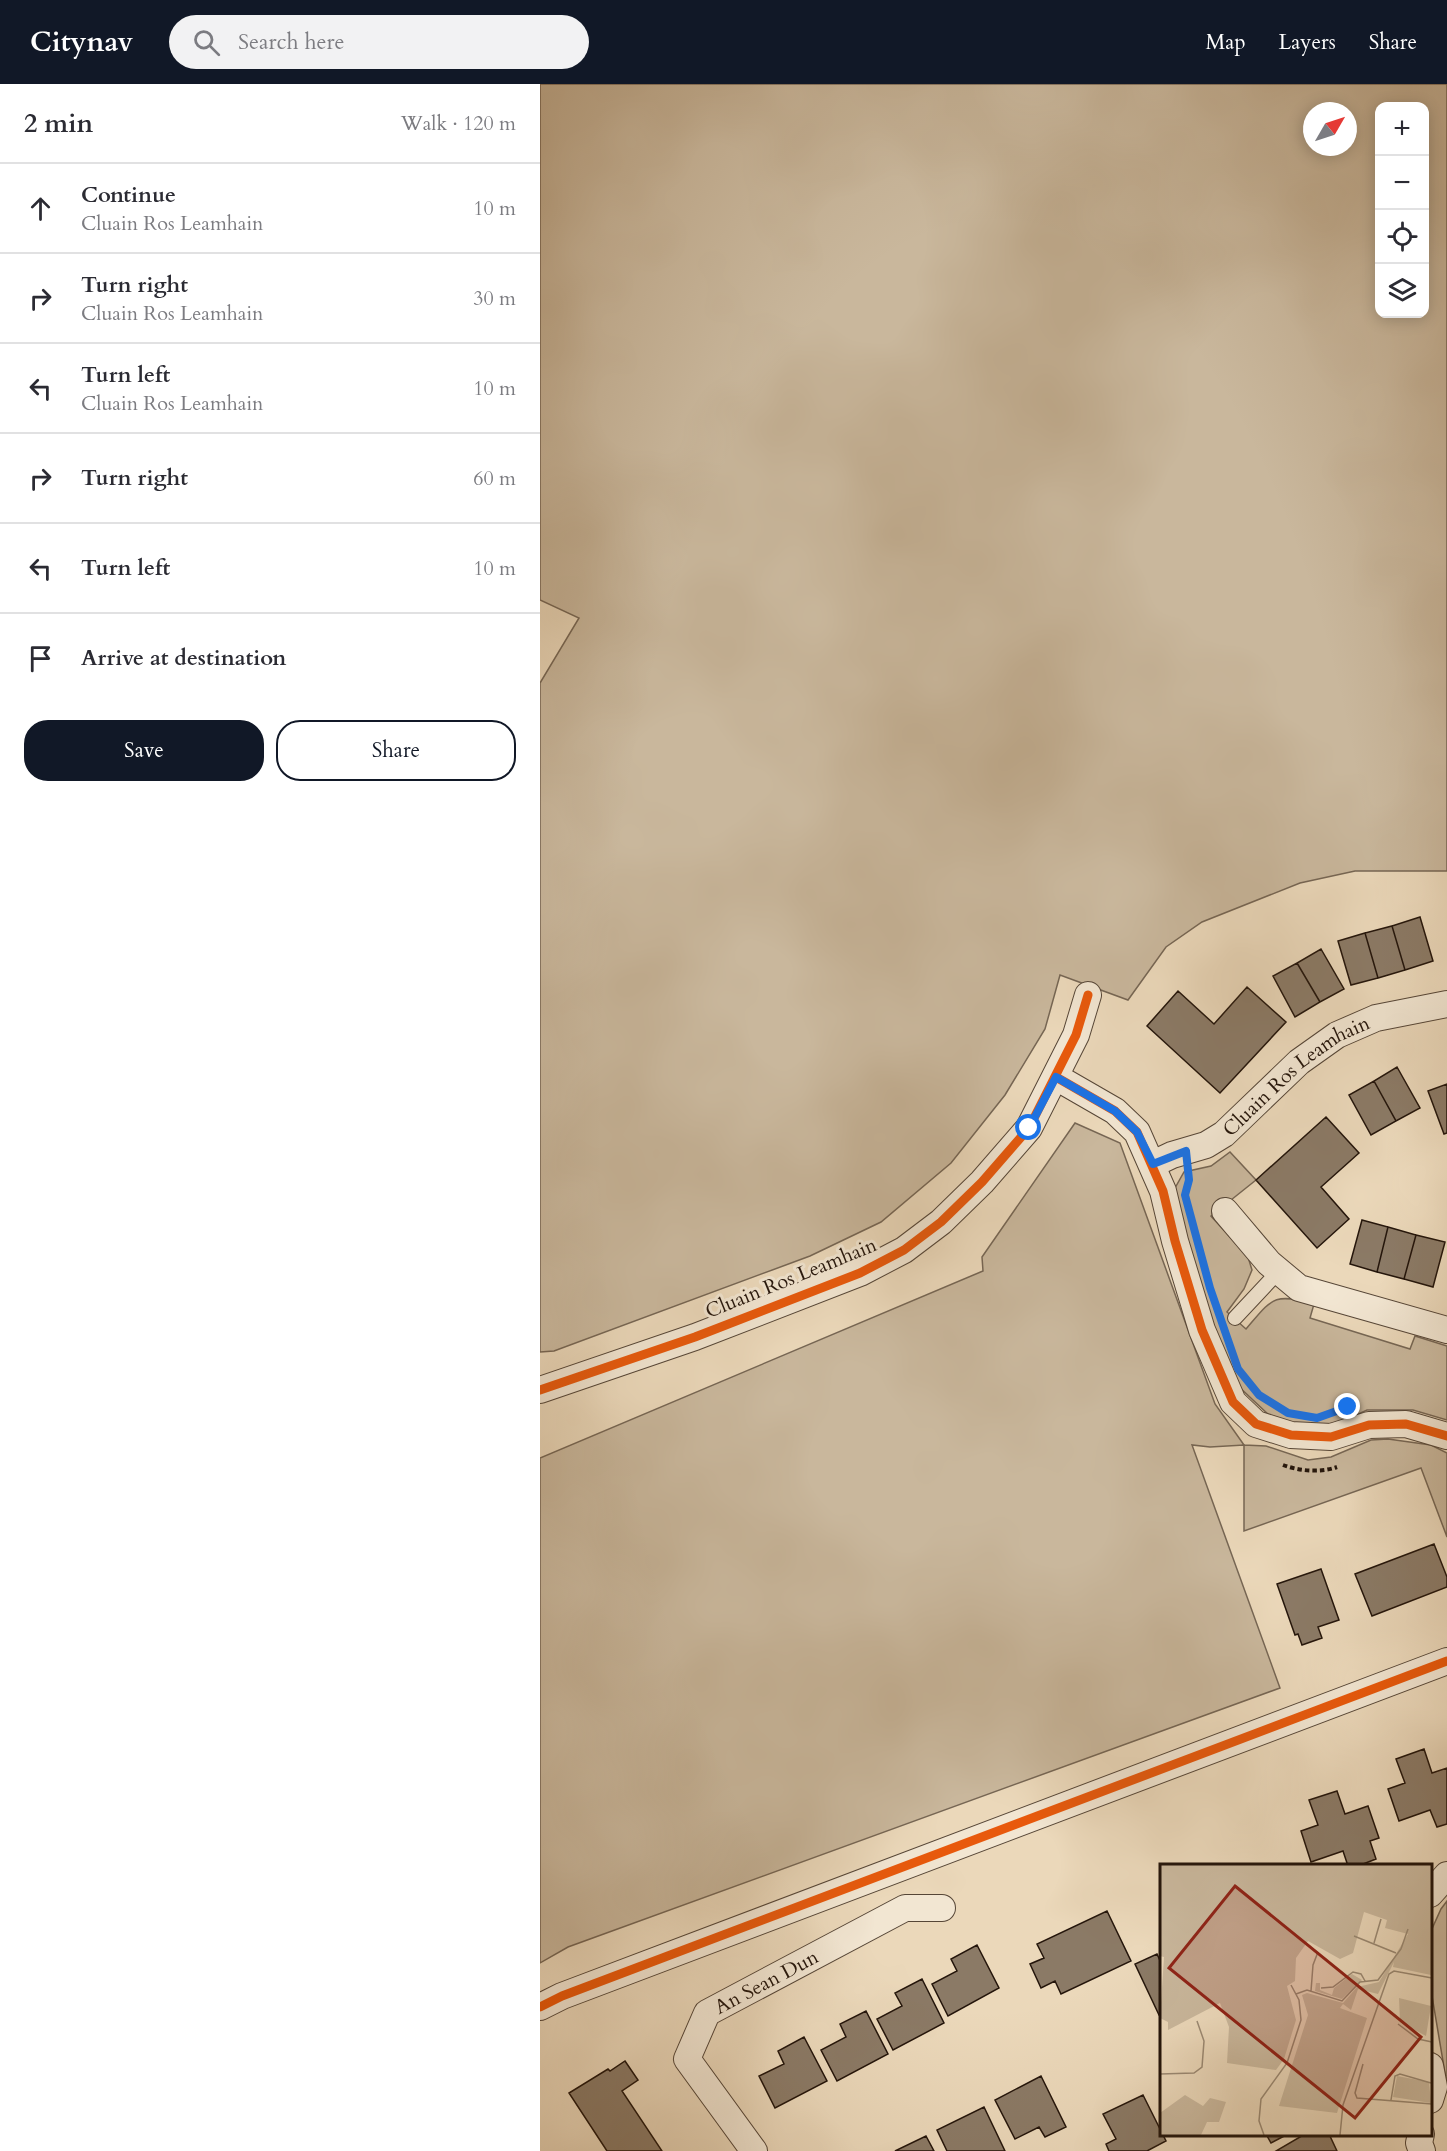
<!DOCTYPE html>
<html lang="en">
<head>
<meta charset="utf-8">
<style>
  :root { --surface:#fff; --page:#f2f2f3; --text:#2b2b33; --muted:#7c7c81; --line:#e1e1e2; --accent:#111827 }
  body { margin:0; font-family:Cardo,serif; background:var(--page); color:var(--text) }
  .controls { position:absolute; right:18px; top:18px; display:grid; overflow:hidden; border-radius:12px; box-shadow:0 3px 15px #0003 }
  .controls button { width:54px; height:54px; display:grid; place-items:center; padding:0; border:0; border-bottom:2px solid var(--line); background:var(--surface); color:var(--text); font:30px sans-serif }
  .compass { position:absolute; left:763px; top:18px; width:54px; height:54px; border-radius:50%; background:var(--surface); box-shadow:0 3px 15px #0003; rotate:51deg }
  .stop { position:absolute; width:18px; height:18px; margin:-14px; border:4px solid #1a73e8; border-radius:50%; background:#fff }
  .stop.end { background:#1a73e8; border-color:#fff; box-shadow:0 2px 6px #0008 }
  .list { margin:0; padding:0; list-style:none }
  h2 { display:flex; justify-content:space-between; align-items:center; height:78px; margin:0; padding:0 24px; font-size:26px }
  h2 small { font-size:20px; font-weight:400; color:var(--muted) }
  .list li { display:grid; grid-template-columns:39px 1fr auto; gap:18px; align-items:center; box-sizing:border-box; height:90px; padding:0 24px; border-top:2px solid var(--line) }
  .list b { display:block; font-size:22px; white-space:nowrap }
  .list p { margin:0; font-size:20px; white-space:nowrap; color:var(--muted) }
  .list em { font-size:20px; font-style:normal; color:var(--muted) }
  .actions { display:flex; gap:12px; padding:18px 24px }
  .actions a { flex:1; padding:14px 0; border:2px solid var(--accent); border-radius:24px; text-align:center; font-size:21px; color:var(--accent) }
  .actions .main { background:var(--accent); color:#fff }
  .icon { flex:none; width:33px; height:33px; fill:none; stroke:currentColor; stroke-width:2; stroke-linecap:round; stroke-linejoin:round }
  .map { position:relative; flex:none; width:907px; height:2067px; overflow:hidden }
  header { display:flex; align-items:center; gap:36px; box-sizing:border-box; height:84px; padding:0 30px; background:var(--accent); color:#fff }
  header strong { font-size:28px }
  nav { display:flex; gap:33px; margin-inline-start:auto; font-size:21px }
  .search { width:420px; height:54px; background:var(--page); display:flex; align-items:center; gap:15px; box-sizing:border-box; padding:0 21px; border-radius:33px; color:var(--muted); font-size:22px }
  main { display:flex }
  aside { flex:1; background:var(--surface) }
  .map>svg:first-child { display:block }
  .green { fill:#c9b79c; stroke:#766654; stroke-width:1.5; fill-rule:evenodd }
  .building { fill:#8b7a66; stroke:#24150b; stroke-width:1.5 }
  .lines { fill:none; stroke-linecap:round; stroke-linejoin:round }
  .lane-casing { stroke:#564637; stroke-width:16 }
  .street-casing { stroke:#564637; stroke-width:28 }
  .path { stroke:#24150b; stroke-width:4; stroke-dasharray:4.5 3; stroke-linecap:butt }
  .lane { stroke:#f2e6d2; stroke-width:14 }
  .street { stroke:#f2e6d2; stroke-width:26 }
  .cycleway-casing { stroke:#f2e6d2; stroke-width:13 }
  .cycleway { stroke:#e8590c; stroke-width:9 }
  .route { stroke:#1a73e8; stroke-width:8 }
  .labels { text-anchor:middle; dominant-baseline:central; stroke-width:6; stroke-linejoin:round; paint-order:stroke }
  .street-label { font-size:20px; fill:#24150b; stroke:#f2e6d2 }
  .inset-road { fill:none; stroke:#9b8a74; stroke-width:1.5 }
  .view { fill:#8f2418; fill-opacity:0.15; stroke:#8f2418; stroke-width:3 }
  .inset-edge { fill:none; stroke:#24150b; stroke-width:3 }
</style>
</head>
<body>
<header>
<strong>Citynav</strong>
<div class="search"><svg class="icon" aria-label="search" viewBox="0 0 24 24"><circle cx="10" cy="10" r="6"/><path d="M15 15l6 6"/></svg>Search here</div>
<nav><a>Map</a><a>Layers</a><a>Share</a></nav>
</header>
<main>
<aside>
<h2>2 min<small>Walk · 120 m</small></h2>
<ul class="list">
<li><svg class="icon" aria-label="ahead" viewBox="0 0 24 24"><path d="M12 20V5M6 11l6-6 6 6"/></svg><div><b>Continue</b><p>Cluain Ros Leamhain</p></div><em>10 m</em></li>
<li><svg class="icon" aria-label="right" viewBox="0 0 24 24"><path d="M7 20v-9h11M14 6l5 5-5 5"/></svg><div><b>Turn right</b><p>Cluain Ros Leamhain</p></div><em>30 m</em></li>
<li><svg class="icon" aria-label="left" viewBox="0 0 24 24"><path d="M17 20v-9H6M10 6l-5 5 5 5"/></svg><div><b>Turn left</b><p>Cluain Ros Leamhain</p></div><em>10 m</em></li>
<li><svg class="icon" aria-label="right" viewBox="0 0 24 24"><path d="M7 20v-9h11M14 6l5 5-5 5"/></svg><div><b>Turn right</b></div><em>60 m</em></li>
<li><svg class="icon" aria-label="left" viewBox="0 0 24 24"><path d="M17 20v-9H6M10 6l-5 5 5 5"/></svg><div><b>Turn left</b></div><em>10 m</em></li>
<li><svg class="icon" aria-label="arrive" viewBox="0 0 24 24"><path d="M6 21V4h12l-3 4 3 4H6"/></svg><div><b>Arrive at destination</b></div></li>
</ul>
<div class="actions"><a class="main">Save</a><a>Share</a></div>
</aside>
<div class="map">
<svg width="907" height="2067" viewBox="0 0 907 2067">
  <rect width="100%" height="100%" fill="#ebd8ba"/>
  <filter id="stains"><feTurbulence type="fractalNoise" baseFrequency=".00333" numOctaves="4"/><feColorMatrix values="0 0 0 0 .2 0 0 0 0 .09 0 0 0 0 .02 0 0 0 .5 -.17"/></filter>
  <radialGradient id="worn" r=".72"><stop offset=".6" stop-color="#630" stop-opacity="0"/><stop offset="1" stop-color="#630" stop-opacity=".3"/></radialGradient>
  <!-- green -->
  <path class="green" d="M0 0H907V787H815L760 799 662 838 626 863 588 916 520 891 505 945 465 1011 411 1079 341 1138 270 1172 14 1267 0 1268V599L39 534 0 516ZM840 22H884V230H840ZM772 27H808V63H772Z
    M535 1039 580 1059 675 1320 704 1361 726 1362 768 1376 791 1373 831 1356 848 1355 891 1361 907 1369V1453L881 1384 704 1447V1361L670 1363 652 1361 740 1604 28 1863 0 1879V1374L443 1187 442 1173Z
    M690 1068 716 1096 671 1132 708 1173 712 1186 704 1205 687 1228 706 1245C732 1215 733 1208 774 1220L770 1234 870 1265 875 1252 907 1262V1336L873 1326H827L797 1340 762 1342 730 1332 696 1300 675 1251 644 1148 635 1104 644 1088 671 1082Z
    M907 1817V2001L890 1900 891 1847 901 1825Z"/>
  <!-- building -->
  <path class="building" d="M880 833 893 877 865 886 852 842Z
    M852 842 865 886 838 894 825 849Z
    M825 849 838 894 811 901 798 857Z
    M781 865 804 905 780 918 757 879Z
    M757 879 780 918 755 933 733 892Z
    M707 903 746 938 680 1009 607 942 638 907 674 940Z
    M857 983 880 1024 856 1037 834 997Z
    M834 997 856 1037 831 1051 809 1011Z
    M907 1000V1049L904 1050 888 1007Z
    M786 1033 819 1069 781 1103 809 1135 777 1164 716 1096Z
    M822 1136 848 1143 837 1188 810 1180Z
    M848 1143 876 1151 864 1195 837 1188Z
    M876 1151 905 1158 893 1203 864 1195Z
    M894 1460 907 1493V1503L832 1532 815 1490Z
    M781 1485 799 1536 778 1543 782 1554 762 1561 758 1550 755 1551 737 1500Z
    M884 1665 892 1689 907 1684V1740L897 1743 890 1726 859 1737 848 1705 865 1699 856 1675Z
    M797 1707 805 1730 828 1722 839 1754 830 1757 836 1775 818 1782H808L803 1767 771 1778 761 1747 778 1741 769 1716Z
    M567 1827 591 1877 521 1910 515 1897 501 1904 490 1880 504 1874 497 1860Z
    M437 1861 459 1904 408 1932 392 1900 417 1887 411 1875Z
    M617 1870 622 1881V1929L619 1931 595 1880Z
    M382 1895 404 1939 353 1966 337 1935 362 1922 355 1909Z
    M326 1927 348 1970 297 1997 281 1966 306 1953 300 1940Z
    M264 1953 287 1997 235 2024 219 1992 244 1980 238 1967Z
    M85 1977 98 1996 82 2007 122 2067H67L29 2009 68 1985 70 1987Z
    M501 1992 526 2043 505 2053 499 2043 475 2055 455 2016Z
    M603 2011 626 2057 607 2067H569L566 2060 576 2055 563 2030Z
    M444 2023 465 2067H407L397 2046Z
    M726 2050H748L731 2059Z
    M765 2050H789L797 2067H736Z
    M386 2052 394 2067H355Z"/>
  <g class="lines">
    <!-- lane casing -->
    <g class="lane-casing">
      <path id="lane" d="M695 1234 739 1187"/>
    </g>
    <!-- street casing -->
    <g class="street-casing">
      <g id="street">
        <path d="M516 993 575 1027 597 1048 623 1107 635 1157 662 1246 693 1318 716 1340 751 1351 791 1353 829 1341 866 1340 907 1352"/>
        <path id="s1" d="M613 1080 632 1071 666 1061 684 1050 759 978 797 951 836 934 907 920"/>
        <path d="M685 1127 729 1179 759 1204 907 1246"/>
        <path d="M0 1306 155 1253 320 1189 364 1166 401 1138 442 1098 489 1044 536 951 548 911"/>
        <path d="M890 1810 907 1791"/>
        <path d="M0 1923 22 1912 907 1577"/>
        <path d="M890 1982 894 2003 890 2016"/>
        <path d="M881 2050 879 2059 882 2067"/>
        <path id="s2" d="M214 2067 147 1975 167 1929 365 1824H402"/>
      </g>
    </g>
    <!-- path -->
    <path class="path" d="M743 1381C759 1387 780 1389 797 1383"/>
    <!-- lane -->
    <use href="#lane" class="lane"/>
    <!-- street -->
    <use href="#street" class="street"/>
    <!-- cycleway casing -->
    <g class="cycleway-casing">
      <path id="cycleway" d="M516 993 575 1027 597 1048 623 1107 635 1157 662 1246 693 1318 716 1340 751 1351 791 1353 829 1341 866 1340 907 1352
        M0 1306 155 1253 320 1189 364 1166 401 1138 442 1098 489 1044 536 951 548 911
        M0 1923 22 1912 907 1577"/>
    </g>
    <!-- cycleway -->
    <use href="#cycleway" class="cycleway"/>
  </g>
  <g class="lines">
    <!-- route -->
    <path class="route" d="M489 1044 516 993 575 1027 597 1048 613 1080 646 1067 649 1096 645 1111 670 1204 698 1285 719 1311 748 1329 777 1334 808 1323"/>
  </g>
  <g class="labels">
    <!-- street labels -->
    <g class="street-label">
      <text stroke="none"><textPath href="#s1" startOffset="171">Cluain Ros Leamhain</textPath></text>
      <text transform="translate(251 1194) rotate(-22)">Cluain Ros Leamhain</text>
      <text stroke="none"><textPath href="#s2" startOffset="231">An Sean Dun</textPath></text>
    </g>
  </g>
  <!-- overview -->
  <g transform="translate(620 1780)">
    <rect width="272" height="272" fill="#ebd8ba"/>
    <path d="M0 0H271V111L233 103 234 98 218 130 198 125 191 146 183 140 180 144 207 154 177 249 119 242 148 151 142 131 147 129 183 139 197 123 219 118 248 70 225 64 227 56 204 48 193 89 180 95 148 77 136 94 135 117 127 122 136 156 124 195 116 206 67 199 69 163 60 139 8 166V158L0 154 4 93 0 92ZM192 110 202 116 182 135 155 127 156 119H160V126L172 131 174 124ZM239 134 271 142 266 172 240 158ZM237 212 269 218 271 239 233 233ZM25 231 43 242 50 234 66 238 59 258H47L41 271H0V249Z" fill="#c9b79c"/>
    <path class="inset-road" d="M194 72 236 89M214 79 221 55M161 124 173 123 193 108 201 110 205 117M151 127 153 101 158 88M136 130 147 126 182 137 200 118 218 116 241 85 248 65M238 160 258 175 272 178M203 200 195 229 197 234 272 240M0 210 34 209 42 203 44 177 37 157M231 236 235 212 240 210 271 219M104 271 99 257 101 235 127 199 141 156 139 136 131 121M180 271 183 241 229 110 234 107 272 114"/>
    <path class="view" d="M75 22 261 173 195 254 9 104Z"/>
    <rect width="272" height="272" class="inset-edge"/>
  </g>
  <rect width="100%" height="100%" filter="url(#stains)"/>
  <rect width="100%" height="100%" fill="url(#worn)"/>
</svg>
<div class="controls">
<button>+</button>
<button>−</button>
<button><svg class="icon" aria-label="locate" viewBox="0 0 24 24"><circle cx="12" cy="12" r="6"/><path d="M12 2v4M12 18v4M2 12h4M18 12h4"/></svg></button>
<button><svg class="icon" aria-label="layers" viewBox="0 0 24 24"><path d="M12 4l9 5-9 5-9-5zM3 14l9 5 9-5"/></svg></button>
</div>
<svg class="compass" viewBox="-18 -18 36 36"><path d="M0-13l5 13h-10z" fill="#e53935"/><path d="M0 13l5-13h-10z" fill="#7c7c81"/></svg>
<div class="stop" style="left:489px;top:1044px"></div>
<div class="stop end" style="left:808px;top:1323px"></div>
</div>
</main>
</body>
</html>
